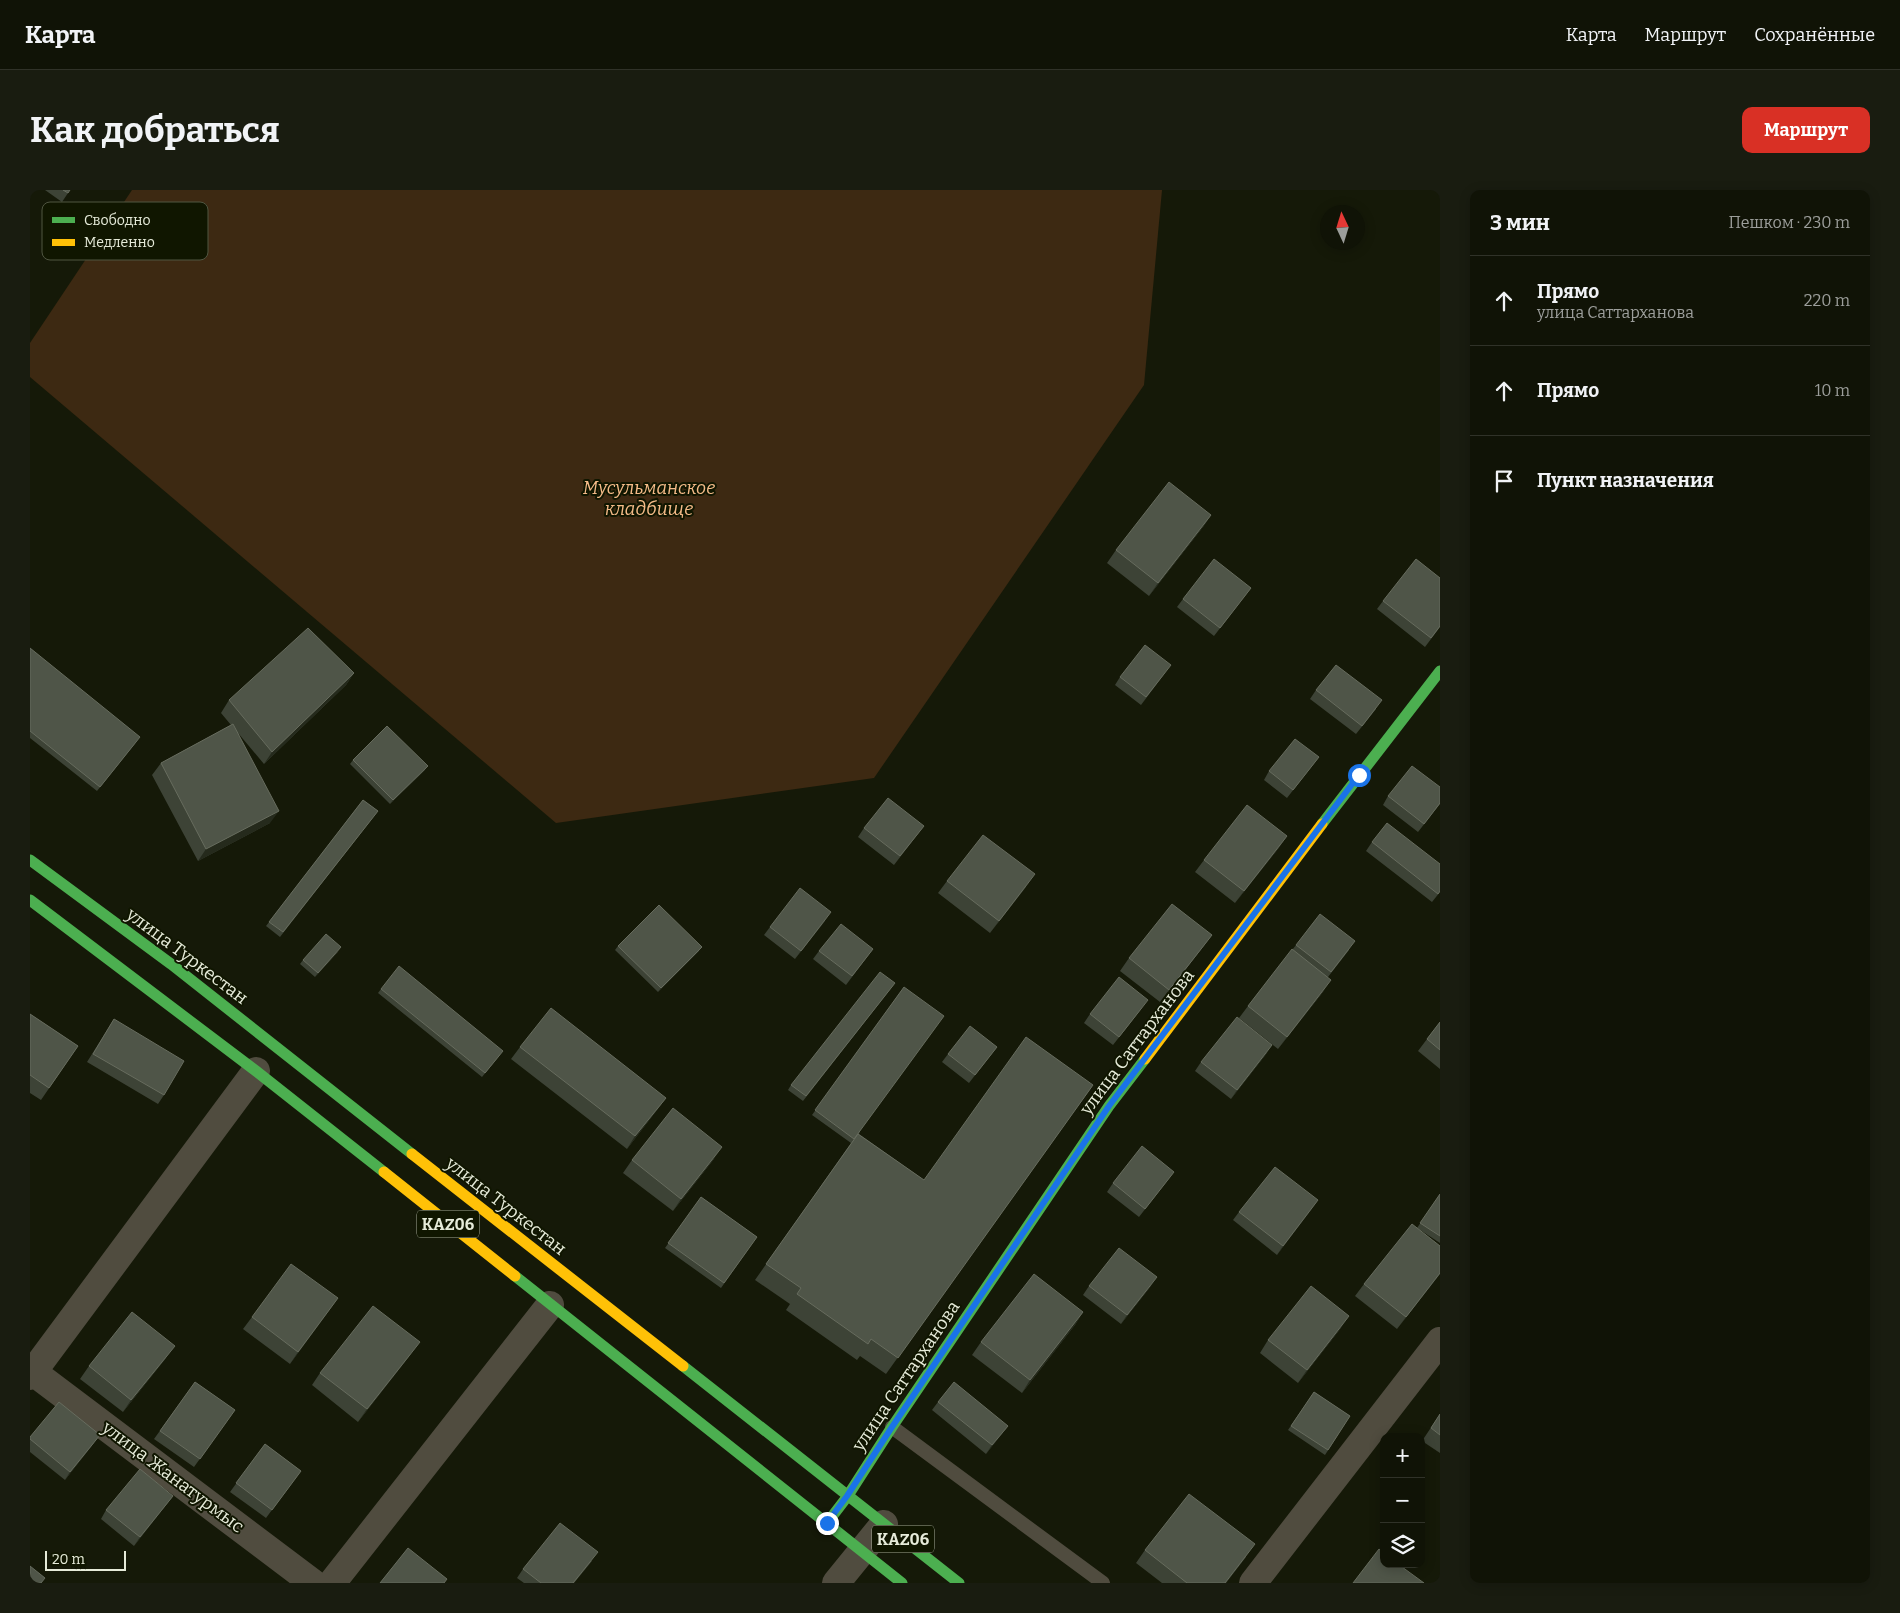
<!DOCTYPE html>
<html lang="ru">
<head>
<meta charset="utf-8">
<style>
  :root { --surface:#101306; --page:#191c10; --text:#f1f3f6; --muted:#9c9e9b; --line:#303228; --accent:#d93025 }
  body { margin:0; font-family:Bitter,serif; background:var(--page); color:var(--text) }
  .controls { position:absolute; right:15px; bottom:15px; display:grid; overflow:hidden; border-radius:10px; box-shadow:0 2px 12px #0003 }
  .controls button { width:45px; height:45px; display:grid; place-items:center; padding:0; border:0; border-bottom:1px solid var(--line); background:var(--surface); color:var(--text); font:25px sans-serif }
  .compass { position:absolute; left:1290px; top:15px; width:45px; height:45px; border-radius:50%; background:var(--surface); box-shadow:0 2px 12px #0003; rotate:356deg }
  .scale { position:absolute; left:15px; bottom:12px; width:81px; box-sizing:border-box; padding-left:5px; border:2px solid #e6ebd9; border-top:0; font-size:14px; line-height:18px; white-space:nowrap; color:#e6ebd9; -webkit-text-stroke:4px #101600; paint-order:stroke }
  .stop { position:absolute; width:15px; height:15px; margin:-11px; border:4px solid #1a73e8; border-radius:50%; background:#fff }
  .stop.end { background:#1a73e8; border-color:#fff; box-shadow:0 1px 5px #0008 }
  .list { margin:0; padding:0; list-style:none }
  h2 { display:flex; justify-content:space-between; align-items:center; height:65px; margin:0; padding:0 20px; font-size:21px }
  h2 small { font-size:16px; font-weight:400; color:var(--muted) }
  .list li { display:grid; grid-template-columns:32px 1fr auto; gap:15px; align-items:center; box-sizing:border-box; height:90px; padding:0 20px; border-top:1px solid var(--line) }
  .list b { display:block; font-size:19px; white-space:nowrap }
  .list p { margin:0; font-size:16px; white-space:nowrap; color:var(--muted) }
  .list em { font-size:16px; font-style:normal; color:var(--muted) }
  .icon { flex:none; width:28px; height:28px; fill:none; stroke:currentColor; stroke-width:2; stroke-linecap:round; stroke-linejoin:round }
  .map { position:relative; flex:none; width:1410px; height:1393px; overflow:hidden; border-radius:10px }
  header { display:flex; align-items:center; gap:30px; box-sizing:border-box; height:70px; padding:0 25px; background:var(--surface); border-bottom:1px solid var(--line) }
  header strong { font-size:24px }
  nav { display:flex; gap:28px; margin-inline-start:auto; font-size:18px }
  .intro { display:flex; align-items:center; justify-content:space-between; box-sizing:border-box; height:120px; padding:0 30px }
  h1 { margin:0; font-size:35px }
  .button { padding:12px 22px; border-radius:10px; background:var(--accent); color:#fff; font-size:18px; font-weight:700 }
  main { display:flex; gap:30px; padding:0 30px }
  aside { flex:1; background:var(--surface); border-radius:10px; box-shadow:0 2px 12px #0003 }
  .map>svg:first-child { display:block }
  .green { fill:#3d2912 }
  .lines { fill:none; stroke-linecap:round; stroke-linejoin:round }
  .lane { stroke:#504c3f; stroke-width:14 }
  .street { stroke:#504c3f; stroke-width:28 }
  .fast { stroke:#4caf50; stroke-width:11 }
  .slow { stroke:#ffc107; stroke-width:11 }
  .wall { fill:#3d4336 }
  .shaded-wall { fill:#252a1c }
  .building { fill:#4f5548; stroke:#676c5e }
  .route { stroke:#1a73e8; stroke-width:6 }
  .labels { text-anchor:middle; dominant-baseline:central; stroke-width:4; stroke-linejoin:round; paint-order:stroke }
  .shield { fill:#101600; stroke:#a6ab98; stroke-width:1 }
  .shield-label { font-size:16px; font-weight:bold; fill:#e6ebd9 }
  .park-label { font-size:18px; font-style:italic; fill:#f5bb88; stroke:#101600 }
  .street-label { font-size:18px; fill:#e6ebd9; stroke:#101600 }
  .key { fill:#101600; stroke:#505641; stroke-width:1 }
  .key-label { font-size:14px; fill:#e6ebd9 }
</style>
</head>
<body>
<header>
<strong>Карта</strong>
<nav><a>Карта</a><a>Маршрут</a><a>Сохранённые</a></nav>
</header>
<div class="intro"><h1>Как добраться</h1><a class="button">Маршрут</a></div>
<main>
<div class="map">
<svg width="1410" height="1393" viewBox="0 0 1410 1393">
  <rect width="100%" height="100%" fill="#151908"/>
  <!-- green -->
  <path class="green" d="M102 0H1132L1114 195 844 588 526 633 0 187V153Z"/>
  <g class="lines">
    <!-- lane -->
    <path class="lane" d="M862 1237 1073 1393"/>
    <!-- street -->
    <path class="street" d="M3 1182 283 1393
      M0 1186 226 881
      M302 1393 520 1115
      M806 1393 854 1334
      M1223 1393 1410 1151"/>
    <!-- fast -->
    <path class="fast" d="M1292 634 1410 481
      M0 670 141 774 382 964
      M0 710 226 881 354 982
      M485 1086 872 1393
      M653 1176 929 1393
      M797 1333 817 1307 862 1237 1079 916 1115 869"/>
    <!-- slow -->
    <path class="slow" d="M1115 869 1292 634
      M382 964 653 1176
      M354 982 485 1086"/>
  </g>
  <!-- wall -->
  <path class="wall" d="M15 0H40L32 12Z
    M1181 325 1173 337 1119 406 1077 373 1086 360Z
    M1410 388V437L1395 457 1347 419 1353 411Z
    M1221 398 1184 446 1147 417 1153 409Z
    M0 458 107 551 67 601 0 548Z
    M324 483 316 495 234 574 208 543 240 633 168 671 122 585 131 573 201 535 191 523 199 510Z
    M1135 483 1111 515 1085 495 1090 487Z
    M1286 500 1346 519 1326 544 1280 509Z
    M1289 567 1257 608 1234 590 1239 581Z
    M323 570 395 580 360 614 320 574Z
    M1410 597V614L1388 642 1353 615 1358 606Z
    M333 610 348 621 250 747 236 736Z
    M894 636 864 675 828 647 834 638Z
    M1257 646 1248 659 1205 713 1165 682 1174 670Z
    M1342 652 1410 674V702L1402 712 1336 661Z
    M917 691 996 697 960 743 908 703Z
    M795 731 765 769 734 745 740 737Z
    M1182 745 1173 757 1130 812 1090 781 1099 768Z
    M1266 755 1319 760 1298 787 1293 802 1248 859 1209 828 1218 816Z
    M588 756 669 761 628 802 585 760Z
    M843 759 816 795 783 769 789 761Z
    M308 762 285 787 270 774 273 770Z
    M865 793 773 911 758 900 761 895Z
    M874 797 829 944 894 990 1063 895 856 1184 830 1166 827 1170 756 1120 760 1114 725 1090 821 953 782 925Z
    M351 799 470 865 452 887 348 803Z
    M1112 818 1083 855 1054 833 1060 824Z
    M0 824 48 856 11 910 0 903Z
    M84 829 134 905 128 914 57 872Z
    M1410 832V879L1388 861 1397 849Z
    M490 857 636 908 627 920 597 959 481 869Z
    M967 857 939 893 912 872 918 864Z
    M1237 863 1201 909 1165 881 1171 872Z
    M684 969 643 1021 593 983 602 970Z
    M1144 982 1109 1027 1077 1002 1083 993Z
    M1410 1004V1053L1387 1038Z
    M671 1007 727 1047 691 1098 635 1058Z
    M1288 1010 1247 1065 1203 1030 1209 1022Z
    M1410 1056V1084L1367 1139 1325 1106 1334 1094Z
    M1059 1096H1121L1091 1134 1053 1105Z
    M308 1108 260 1174 213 1139 222 1127Z
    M1053 1122 1045 1135 992 1203 942 1165 951 1152Z
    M1311 1138 1268 1193 1230 1163 1238 1150Z
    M381 1164 328 1232 282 1195 290 1183Z
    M136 1168 93 1222 50 1189 59 1176Z
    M165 1192 205 1220 164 1277 124 1249Z
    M1284 1202 1320 1226 1295 1265 1258 1240Z
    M908 1212 978 1236 956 1264 902 1220Z
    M1410 1224V1263L1392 1251Z
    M0 1247 64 1253 35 1290 0 1262Z
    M235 1254 271 1281 236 1328 200 1302Z
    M143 1306 104 1356 71 1329 76 1320Z
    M1115 1360 1216 1367 1196 1393H1132L1106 1373Z
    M562 1371 544 1393H494L487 1388 493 1379Z"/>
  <!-- shaded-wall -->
  <path class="shaded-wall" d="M1181 325 1173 337 1119 406 1128 393Z
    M324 483 316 495 234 574 242 562Z
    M398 576 395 580 360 614 363 610Z
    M249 621 240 633 168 671 176 659Z
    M1257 646 1248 659 1205 713 1214 701Z
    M1005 684 996 697 960 743 969 731Z
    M801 722 795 731 765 769 771 761Z
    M1182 745 1173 757 1130 812 1139 800Z
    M311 757 308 762 285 787 288 783Z
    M672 757 669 761 628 802 631 798Z
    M1301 790 1293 802 1248 859 1257 847Z
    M1242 855 1237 863 1201 909 1207 900Z
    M636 908 627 920 597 959 605 946Z
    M692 957 684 969 643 1021 651 1009Z
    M1288 1010 1282 1019 1247 1065 1253 1056Z
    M1410 1083V1084L1367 1139 1376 1127Z
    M1127 1087 1121 1096 1091 1134 1097 1125Z
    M308 1108 299 1121 260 1174 268 1162Z
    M1053 1122 1045 1135 992 1203 1000 1190Z
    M1319 1126 1311 1138 1268 1193 1277 1180Z
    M390 1152 381 1164 328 1232 337 1219Z
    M145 1156 136 1168 93 1222 101 1210Z
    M978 1236 972 1244 956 1264 962 1255Z
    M70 1245 64 1253 35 1290 40 1282Z
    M143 1306 137 1314 104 1356 110 1347Z
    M1225 1354 1196 1393H1195Z"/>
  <!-- building -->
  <path class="building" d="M33 0H40L38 3Z
    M1139 292 1181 325 1128 393 1086 360Z
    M1184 369 1221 398 1190 438 1153 409Z
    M1386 369 1410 388V436L1401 448 1353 411Z
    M278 438 324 483 242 562 199 510Z
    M1115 455 1141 475 1116 507 1090 487Z
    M0 458 110 547 70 597 0 541Z
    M1306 475 1352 510 1332 536 1286 500Z
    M203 534 249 621 176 659 131 573Z
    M357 536 398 576 363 610 323 570Z
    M1265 549 1289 567 1263 600 1239 581Z
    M1382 576 1410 597V613L1394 634 1358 606Z
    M858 608 894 636 870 666 834 638Z
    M333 610 348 621 253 742 239 732Z
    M1217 615 1257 646 1214 701 1174 670Z
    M1357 633 1410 674V701L1408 704 1342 652Z
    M953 645 1005 684 969 731 917 691Z
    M770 698 801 722 771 761 740 737Z
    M1142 714 1182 745 1139 800 1099 768Z
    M629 715 672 757 631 798 588 756Z
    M1290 724 1325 751 1301 782 1266 755Z
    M811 734 843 759 822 786 789 761Z
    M296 744 311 757 288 783 273 770Z
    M1262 759 1301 790 1257 847 1218 816Z
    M369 776 473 861 455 883 351 799Z
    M850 782 865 793 776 906 761 895Z
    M1089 787 1118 810 1089 847 1060 824Z
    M874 797 914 826 824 949 785 920Z
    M521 818 636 908 605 946 490 857Z
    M0 824 48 856 19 898 0 885Z
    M1207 827 1242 855 1207 900 1171 872Z
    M84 829 154 871 134 905 63 864Z
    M1410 832V860L1397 849Z
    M940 836 967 857 945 885 918 864Z
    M996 847 1063 895 868 1168 841 1149 838 1154 767 1104 771 1098 736 1074 828 944 894 990Z
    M643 918 692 957 651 1009 602 970Z
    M1112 956 1144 982 1115 1019 1083 993Z
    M1245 977 1288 1010 1253 1056 1209 1022Z
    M1410 1004V1046L1390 1033Z
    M671 1007 727 1047 694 1093 638 1053Z
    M1382 1034 1410 1056V1083L1376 1127 1334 1094Z
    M1089 1058 1127 1087 1097 1125 1059 1096Z
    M261 1074 308 1108 268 1162 222 1127Z
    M1004 1084 1053 1122 1000 1190 951 1152Z
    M1281 1096 1319 1126 1277 1180 1238 1150Z
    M343 1116 390 1152 337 1219 290 1183Z
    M102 1122 145 1156 101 1210 59 1176Z
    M165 1192 205 1220 170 1269 130 1241Z
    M924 1192 978 1236 962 1255 908 1212Z
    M1284 1202 1320 1226 1298 1260 1261 1236Z
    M29 1212 70 1245 40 1282 0 1249V1247Z
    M1410 1224V1245L1401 1238Z
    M235 1254 271 1281 242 1320 206 1293Z
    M110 1279 143 1306 110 1347 76 1320Z
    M1159 1304 1225 1354 1195 1393H1157L1115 1360Z
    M530 1333 568 1362 543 1393H511L493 1379Z
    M378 1358 417 1389 414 1393H350Z
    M1349 1359 1354 1363V1374H1368L1394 1393H1323Z
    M0 1376 15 1388 11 1393H0Z"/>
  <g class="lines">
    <!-- route -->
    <path class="route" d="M797 1333 817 1306 862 1237 1079 916 1329 585"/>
  </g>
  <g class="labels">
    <!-- shield labels -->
    <g class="shield">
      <rect x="387" y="1020.5" width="62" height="27" rx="4"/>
      <rect x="842" y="1335.5" width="62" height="27" rx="4"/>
    </g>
    <g class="shield-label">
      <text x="418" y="1034">KАZ06</text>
      <text x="873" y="1349">KАZ06</text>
    </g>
    <!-- park labels -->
    <g class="park-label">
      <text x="619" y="298">Мусульманское<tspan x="619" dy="21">кладбище</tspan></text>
    </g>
    <!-- street labels -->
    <g class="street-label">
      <text transform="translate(157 766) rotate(37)">улица Туркестан</text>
      <text transform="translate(1107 852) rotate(-53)">улица Саттарханова</text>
      <text transform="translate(476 1016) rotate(38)">улица Туркестан</text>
      <text transform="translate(876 1186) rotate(-56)">улица Саттарханова</text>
      <text transform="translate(143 1287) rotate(37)">улица Жанатурмыс</text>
    </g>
  </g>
  <!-- legend -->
  <rect x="12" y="12" width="166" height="58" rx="8" class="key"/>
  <rect x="22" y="27" width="23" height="6" fill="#4caf50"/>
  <rect x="22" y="49" width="23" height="7" fill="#ffc107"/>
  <g class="key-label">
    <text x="54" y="35">Свободно</text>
    <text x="54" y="57">Медленно</text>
  </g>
</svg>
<div class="controls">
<button>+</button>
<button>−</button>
<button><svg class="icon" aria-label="layers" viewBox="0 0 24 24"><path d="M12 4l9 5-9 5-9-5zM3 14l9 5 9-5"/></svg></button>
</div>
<svg class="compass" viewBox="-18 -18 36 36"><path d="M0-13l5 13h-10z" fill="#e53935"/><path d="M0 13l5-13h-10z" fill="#9c9e9b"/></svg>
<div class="scale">20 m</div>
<div class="stop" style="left:1329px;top:585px"></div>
<div class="stop end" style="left:797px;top:1333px"></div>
</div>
<aside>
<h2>3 мин<small>Пешком · 230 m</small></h2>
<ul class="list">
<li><svg class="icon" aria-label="ahead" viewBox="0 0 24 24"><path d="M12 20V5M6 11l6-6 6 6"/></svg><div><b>Прямо</b><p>улица Саттарханова</p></div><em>220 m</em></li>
<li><svg class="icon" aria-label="ahead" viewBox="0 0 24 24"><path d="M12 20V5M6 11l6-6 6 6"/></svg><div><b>Прямо</b></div><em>10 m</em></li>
<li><svg class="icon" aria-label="arrive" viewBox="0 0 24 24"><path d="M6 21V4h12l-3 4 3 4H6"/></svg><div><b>Пункт назначения</b></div></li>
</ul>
</aside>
</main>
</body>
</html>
